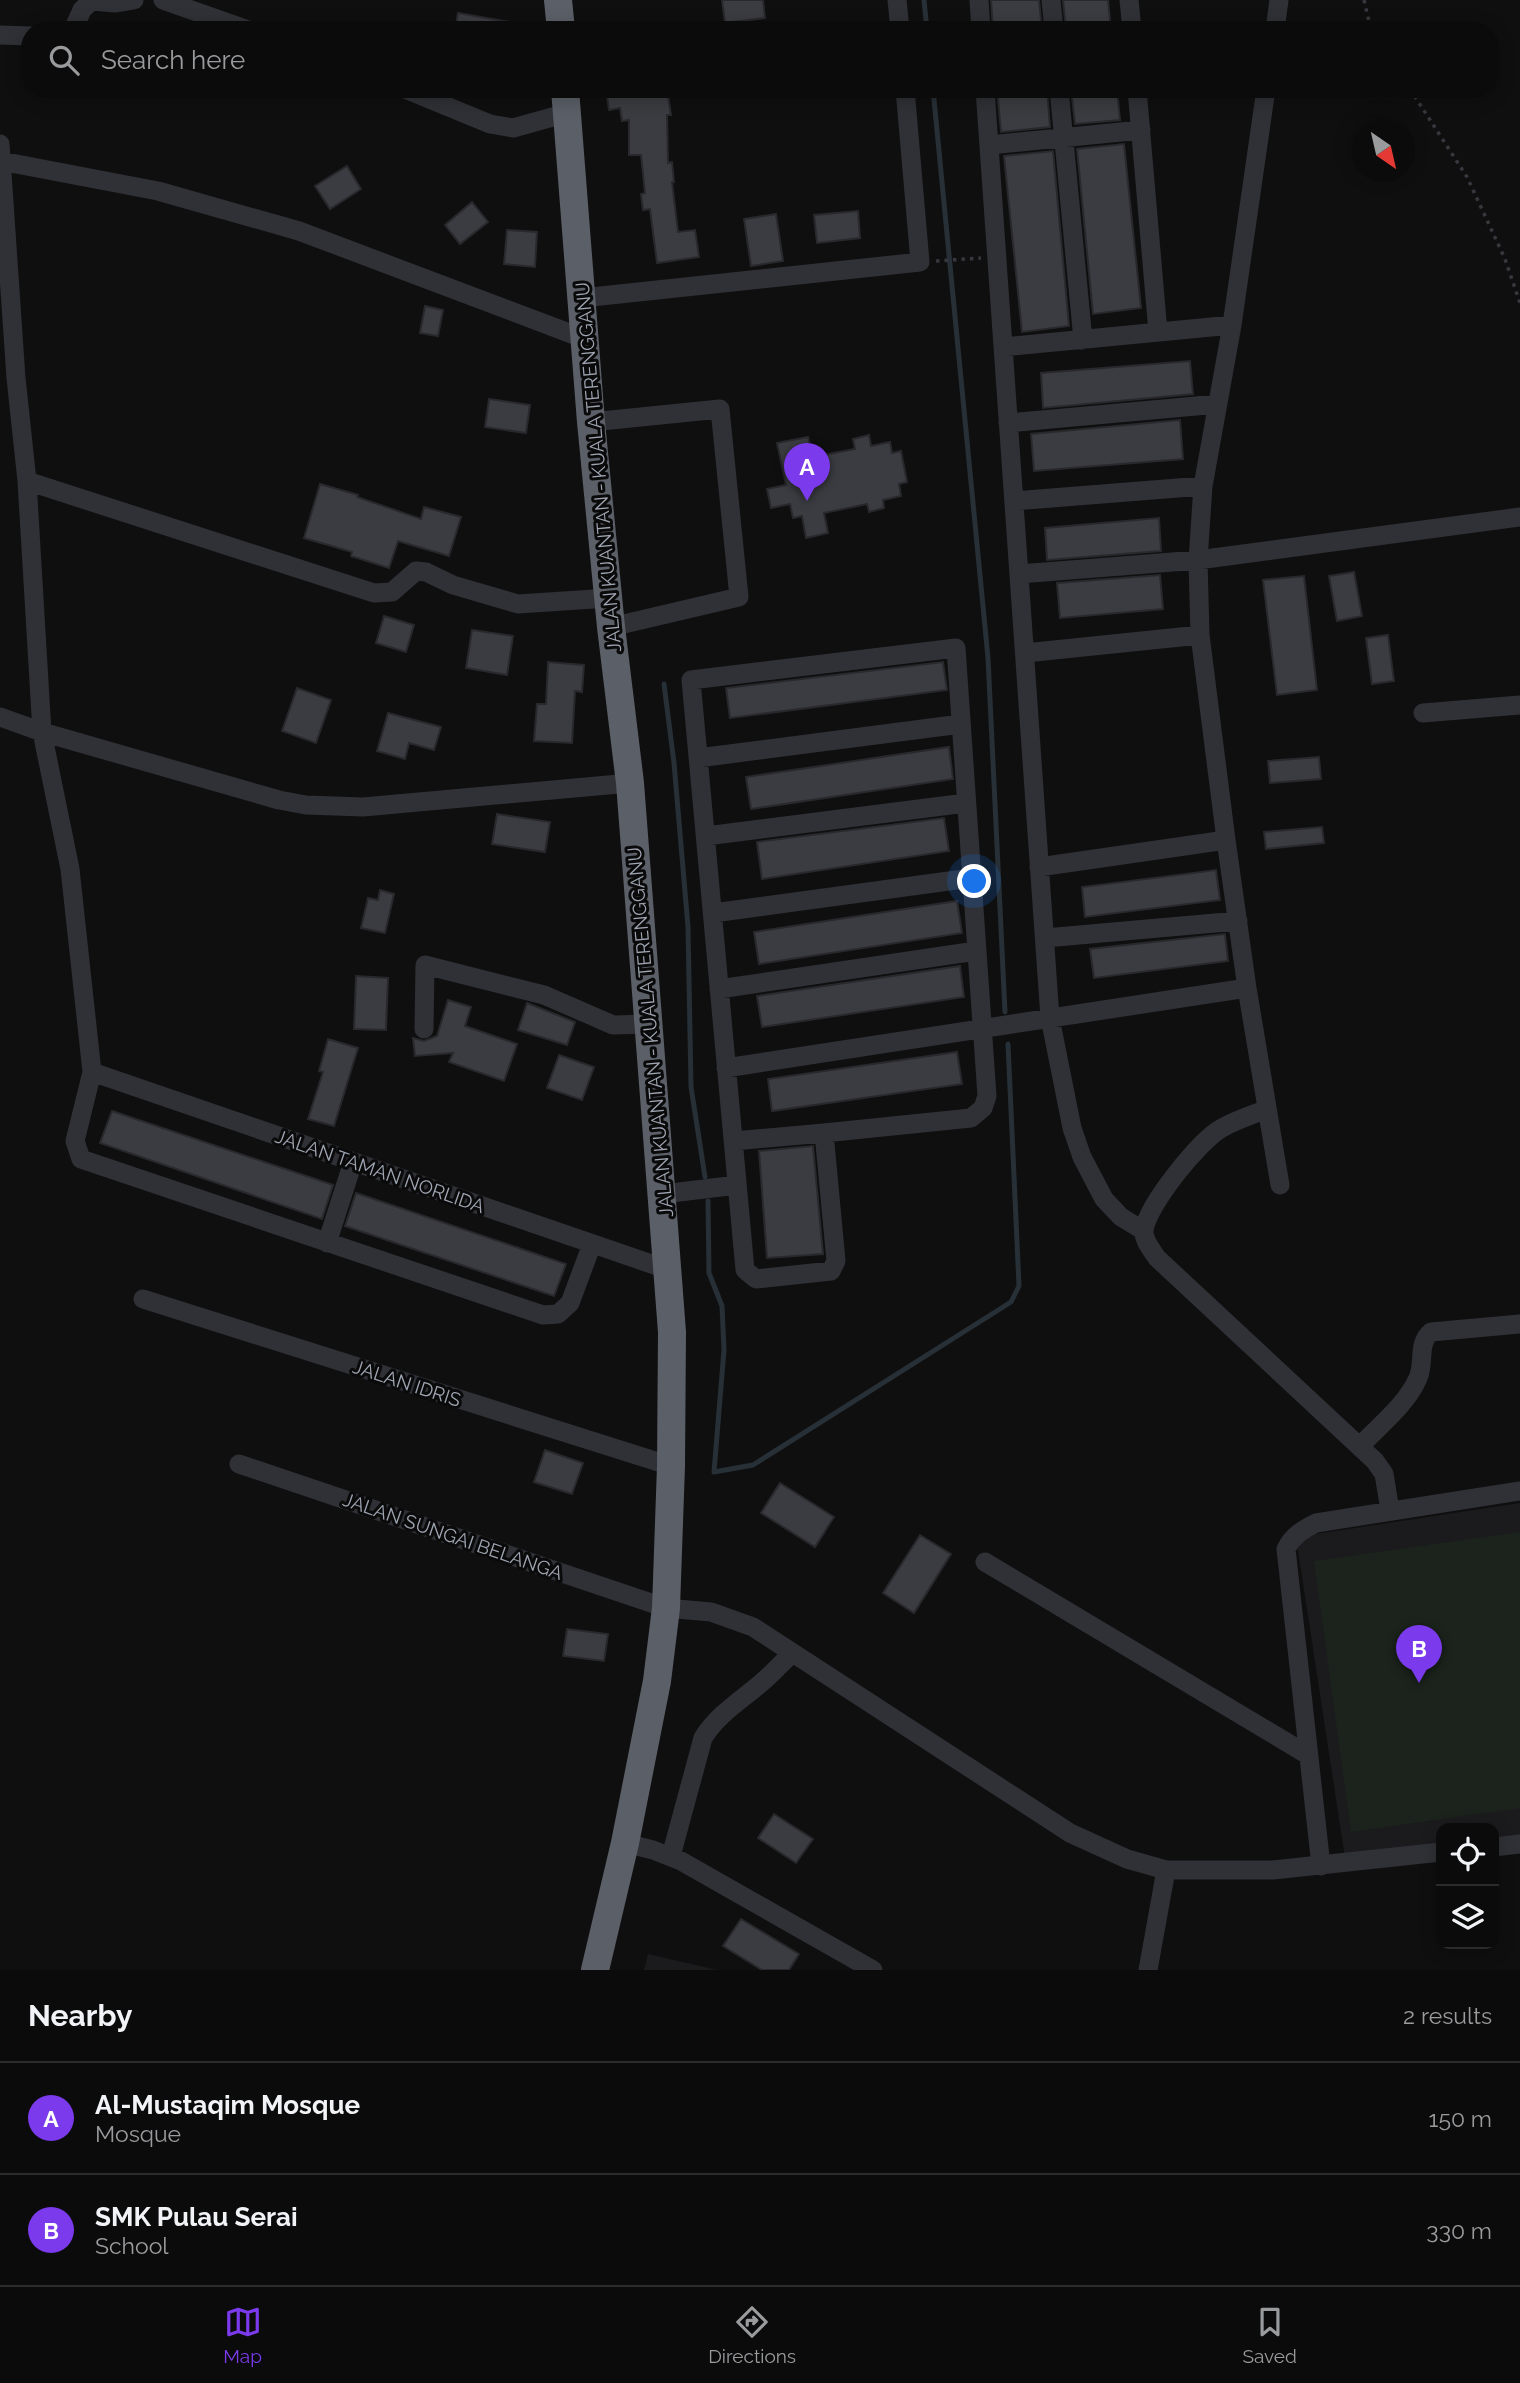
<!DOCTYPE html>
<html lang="en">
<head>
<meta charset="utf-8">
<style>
  :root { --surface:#0b0b0c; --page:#19191a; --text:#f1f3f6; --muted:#9a9b9d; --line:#2b2b2d; --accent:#7c3aed }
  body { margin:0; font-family:Raleway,sans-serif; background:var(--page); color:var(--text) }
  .controls { position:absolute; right:21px; bottom:21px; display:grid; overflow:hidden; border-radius:14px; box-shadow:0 4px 18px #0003 }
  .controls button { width:63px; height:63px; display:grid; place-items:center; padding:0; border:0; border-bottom:2px solid var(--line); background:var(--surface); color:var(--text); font:35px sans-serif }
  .compass { position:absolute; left:1352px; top:119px; width:63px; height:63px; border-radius:50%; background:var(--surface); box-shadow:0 4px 18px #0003; rotate:146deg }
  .you { position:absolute; left:975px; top:882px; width:24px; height:24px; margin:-18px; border:5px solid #fff; border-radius:50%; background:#1a73e8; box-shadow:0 0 0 10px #1a73e833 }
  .badge { display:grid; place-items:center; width:46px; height:46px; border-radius:50%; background:var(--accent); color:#fff; font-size:23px; font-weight:700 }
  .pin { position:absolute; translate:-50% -58px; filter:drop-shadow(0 2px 4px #0008) }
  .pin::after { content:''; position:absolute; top:37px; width:24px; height:21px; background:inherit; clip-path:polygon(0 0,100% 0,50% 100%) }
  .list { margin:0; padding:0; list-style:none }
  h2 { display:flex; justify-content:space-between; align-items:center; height:91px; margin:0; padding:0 28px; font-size:30px }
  h2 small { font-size:23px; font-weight:400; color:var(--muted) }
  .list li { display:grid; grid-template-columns:46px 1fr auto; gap:21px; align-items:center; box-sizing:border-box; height:112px; padding:0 28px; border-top:2px solid var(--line) }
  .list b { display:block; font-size:26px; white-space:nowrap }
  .list p { margin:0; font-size:23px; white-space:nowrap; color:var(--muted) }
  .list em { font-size:23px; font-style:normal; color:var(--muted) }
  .icon { flex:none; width:38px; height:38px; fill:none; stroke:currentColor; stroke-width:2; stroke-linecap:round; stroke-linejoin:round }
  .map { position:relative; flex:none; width:1520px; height:1970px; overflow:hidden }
  .search { position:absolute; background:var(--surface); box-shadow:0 4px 18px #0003; left:21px; right:21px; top:21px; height:77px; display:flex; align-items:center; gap:18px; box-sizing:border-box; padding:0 24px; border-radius:28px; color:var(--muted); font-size:26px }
  .sheet { height:315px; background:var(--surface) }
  nav { display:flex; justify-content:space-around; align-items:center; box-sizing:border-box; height:98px; border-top:2px solid var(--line); background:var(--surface); font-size:19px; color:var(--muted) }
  nav a { display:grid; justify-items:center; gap:4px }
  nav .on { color:var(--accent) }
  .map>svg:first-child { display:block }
  .built { fill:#1b1b1d }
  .green { fill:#1b231c }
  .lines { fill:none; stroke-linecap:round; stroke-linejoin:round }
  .stream { stroke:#273036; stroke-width:5 }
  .building { fill:#3b3c41; stroke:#29292d; stroke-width:2 }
  .path { stroke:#36383d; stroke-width:3.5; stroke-dasharray:3.5 5; stroke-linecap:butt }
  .minor { stroke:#303136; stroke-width:19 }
  .highway { stroke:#5b5f67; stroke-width:28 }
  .labels { text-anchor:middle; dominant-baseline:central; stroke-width:6; stroke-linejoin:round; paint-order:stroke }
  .street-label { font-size:19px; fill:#9fa6b2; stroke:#0a0a0b }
</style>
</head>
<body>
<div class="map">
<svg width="1520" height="1970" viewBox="0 0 1520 1970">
  <rect width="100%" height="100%" fill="#0f0f10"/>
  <!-- built -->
  <path class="built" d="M1520 1503V1836L1494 1840V1828H1441V1846L1345 1858 1296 1537Z
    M648 1954 717 1970H644Z"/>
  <!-- green -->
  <path class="green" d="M1520 1532V1808L1351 1832 1314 1561Z"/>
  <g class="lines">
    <!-- stream -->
    <path class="stream" d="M924 0 927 30
      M933 89 988 658 1005 1012
      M664 684 674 763 688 927 691 1087 705 1177
      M708 1201 709 1273 722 1306 724 1350 714 1472 753 1465 1011 1302 1019 1286 1008 1044"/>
  </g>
  <!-- building -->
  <path class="building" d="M722 0H763L765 18 725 23Z
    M991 0H1039L1042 30H993Z
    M1063 0H1108L1111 30H1066Z
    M458 13 510 22 509 30H455Z
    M606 89H667L671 115H667L668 163 672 162 674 182H672L678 232 695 230 699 257 657 263 650 209 643 210 641 194 645 193 641 155H629V120L622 121 620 108 609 110Z
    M997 89H1047L1050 127 1001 132Z
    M1071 89H1117L1120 120 1075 124Z
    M1124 144 1141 308 1093 314 1077 149Z
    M1053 151 1069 326 1022 332 1004 156Z
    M347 166 361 189 330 209 315 186Z
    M472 202 488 222 460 244 445 225Z
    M858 211 860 238 817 243 814 215Z
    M776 214 783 261 751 266 744 219Z
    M507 230 537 232 535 267 504 264Z
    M425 306 443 310 438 336 420 333Z
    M1190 361 1193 394 1043 408 1041 373Z
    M489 399 530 405 526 433 485 427Z
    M1180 420 1183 459 1034 471 1031 434Z
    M869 435 871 446 890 442 892 453 901 451 907 482 899 484 901 496 883 500 884 508 869 512 867 504 824 513 828 533 806 538 802 516 793 518 790 504 771 508 767 489 786 485 777 443 808 437 813 457 855 449 853 439Z
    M320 484 358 495 357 497 421 519 424 507 461 517 449 556 398 541 389 568 351 556 352 552 304 538Z
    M1159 518 1161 551 1047 560 1045 528Z
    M1354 572 1362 616 1337 621 1329 576Z
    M1160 575 1163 609 1060 618 1057 583Z
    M1304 576 1317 690 1277 695 1263 580Z
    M384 616 414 625 406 652 376 643Z
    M472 630 513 636 507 675 466 668Z
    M1388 635 1394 681 1372 684 1366 638Z
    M548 662 584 665 582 692 575 691 572 743 534 741 537 704H546Z
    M943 662 947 690 730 718 726 688Z
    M297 688 331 700 316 743 282 731Z
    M388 713 441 727 434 750 409 743 405 759 377 751Z
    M949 747 953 779 751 809 746 777Z
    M1319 757 1321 779 1270 783 1268 761Z
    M497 814 550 822 545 852 492 844Z
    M944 818 949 851 762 879 757 842Z
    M1322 827 1324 843 1266 849 1264 832Z
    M1216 870 1220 900 1085 917 1082 887Z
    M380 890 394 894 385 933 361 928 368 898 378 900Z
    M957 901 962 933 759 964 754 932Z
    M1225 934 1228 961 1094 978 1090 949Z
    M960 966 964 997 762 1027 757 996Z
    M356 976 388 978 386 1030 354 1029Z
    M448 1000 471 1007 465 1026 517 1044 504 1081 449 1062 453 1053 415 1056 413 1038 424 1041 437 1036Z
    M527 1003 575 1022 567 1045 518 1030Z
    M328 1039 358 1048 334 1126 308 1119 323 1072 319 1071Z
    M957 1052 962 1084 772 1111 768 1079Z
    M559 1055 594 1067 582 1100 547 1088Z
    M112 1111 333 1185 322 1219 100 1143Z
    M813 1146 823 1254 767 1258 759 1151Z
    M356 1193 566 1264 554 1296 345 1226Z
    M545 1450 583 1463 572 1494 534 1482Z
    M780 1483 834 1517 815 1547 761 1513Z
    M920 1535 951 1554 914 1613 883 1593Z
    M567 1629 608 1634 604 1661 563 1656Z
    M774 1814 813 1839 796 1863 758 1838Z
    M741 1919 799 1954 789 1970H762L723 1946Z"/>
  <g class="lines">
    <!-- path -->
    <path class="path" d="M1364 0 1371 30
      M1410 89 1467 177 1505 259 1520 303
      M936 261 981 258"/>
    <!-- minor -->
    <path class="minor" d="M163 0 248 30
      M897 0 900 30
      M979 0 981 30
      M1051 0 1054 30
      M1129 0 1132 30
      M73 30 82 10 91 1 116 3 134 0
      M1275 30 1279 0
      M0 35 30 36
      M405 89 490 124 513 128 567 113
      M985 89 1050 1018 1072 1128 1082 1157 1104 1199 1121 1217 1144 1231
      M1059 89 1083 340
      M1137 89 1158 332
      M1266 89 1232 325 1203 486 1198 560 1200 635 1226 840 1247 988 1280 1185
      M0 144 16 378 27 481 42 732 70 869 92 1072 75 1141 81 1159 543 1315 558 1314 570 1303 592 1244
      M989 145 1141 130
      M1 161 158 191 299 231 585 339
      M582 298 920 262 905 89
      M1003 347 1232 325
      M591 422 720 409 739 597 611 627
      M1008 423 1218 404
      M27 481 374 593 392 592 416 571 426 572 453 585 518 604 609 598
      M1014 501 1203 486
      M1019 574 1198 560 1520 517
      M956 648 987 1096 983 1108 971 1118 824 1133 836 1261 831 1271 756 1279 745 1270 691 680Z
      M1025 653 1200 635
      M1423 713 1520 705
      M0 717 42 732 279 800 306 805 363 807 630 783
      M698 758 961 724
      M706 836 966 803
      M1039 867 1226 840
      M713 913 971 878
      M1045 938 1238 921
      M719 989 976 951
      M424 1029 425 965 544 995 613 1025 649 1024
      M726 1068 1247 988
      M92 1072 669 1270
      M1267 1109C1252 1115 1236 1120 1222 1128 1200 1140 1148 1204 1144 1230 1143 1240 1152 1250 1157 1258L1375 1461 1384 1474 1390 1510
      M733 1141 824 1133
      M663 1194 737 1185
      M327 1243 353 1162
      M143 1299 671 1466
      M1360 1446C1379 1426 1407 1404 1418 1378 1425 1363 1417 1344 1431 1332L1520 1324
      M239 1464 666 1608 711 1612 753 1627 1070 1833 1127 1859 1166 1870H1273L1441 1852
      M985 1562 1308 1755
      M625 1843 653 1850 681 1861 873 1970
      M1494 1847 1520 1844
      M671 1856 703 1738C717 1715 740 1701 760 1684 771 1675 782 1663 792 1653
      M1321 1866 1286 1549C1293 1535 1303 1530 1316 1523L1520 1491
      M1148 1970 1166 1870"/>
    <!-- highway -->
    <path class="highway" d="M558 0 561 30
      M565 89 591 422 611 627 630 783 672 1332 671 1466 666 1608 657 1681 625 1843 595 1970"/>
  </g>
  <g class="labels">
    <!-- street labels -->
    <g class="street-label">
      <text transform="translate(598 467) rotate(-95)">JALAN KUANTAN - KUALA TERENGGANU</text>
      <text transform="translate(650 1032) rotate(-95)">JALAN KUANTAN - KUALA TERENGGANU</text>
      <text transform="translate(380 1171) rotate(19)">JALAN TAMAN NORLIDA</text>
      <text transform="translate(407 1383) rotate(18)">JALAN IDRIS</text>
      <text transform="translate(453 1536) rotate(19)">JALAN SUNGAI BELANGA</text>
    </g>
  </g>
</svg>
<div class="controls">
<button><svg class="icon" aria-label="locate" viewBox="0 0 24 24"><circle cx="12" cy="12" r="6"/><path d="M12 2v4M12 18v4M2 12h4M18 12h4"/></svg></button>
<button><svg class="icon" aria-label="layers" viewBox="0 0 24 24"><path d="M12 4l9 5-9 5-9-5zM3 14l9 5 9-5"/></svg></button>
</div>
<svg class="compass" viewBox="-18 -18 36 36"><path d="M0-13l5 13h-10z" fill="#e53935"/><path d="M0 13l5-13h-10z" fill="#9a9b9d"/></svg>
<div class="you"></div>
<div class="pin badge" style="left:807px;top:501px">A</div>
<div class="pin badge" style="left:1419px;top:1683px">B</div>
<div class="search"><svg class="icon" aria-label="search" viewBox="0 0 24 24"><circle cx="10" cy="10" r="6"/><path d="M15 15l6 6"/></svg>Search here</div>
</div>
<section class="sheet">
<h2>Nearby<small>2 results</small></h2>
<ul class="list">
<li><span class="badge">A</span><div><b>Al-Mustaqim Mosque</b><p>Mosque</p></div><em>150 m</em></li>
<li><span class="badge">B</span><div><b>SMK Pulau Serai</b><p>School</p></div><em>330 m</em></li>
</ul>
</section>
<nav>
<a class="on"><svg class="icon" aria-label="map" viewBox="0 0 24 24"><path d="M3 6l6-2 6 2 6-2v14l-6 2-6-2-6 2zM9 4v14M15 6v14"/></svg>Map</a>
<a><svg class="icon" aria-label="directions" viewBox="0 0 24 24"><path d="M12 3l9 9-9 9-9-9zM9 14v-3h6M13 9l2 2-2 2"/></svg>Directions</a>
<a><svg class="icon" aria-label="saved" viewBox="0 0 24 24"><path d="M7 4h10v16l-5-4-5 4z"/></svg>Saved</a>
</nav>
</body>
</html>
